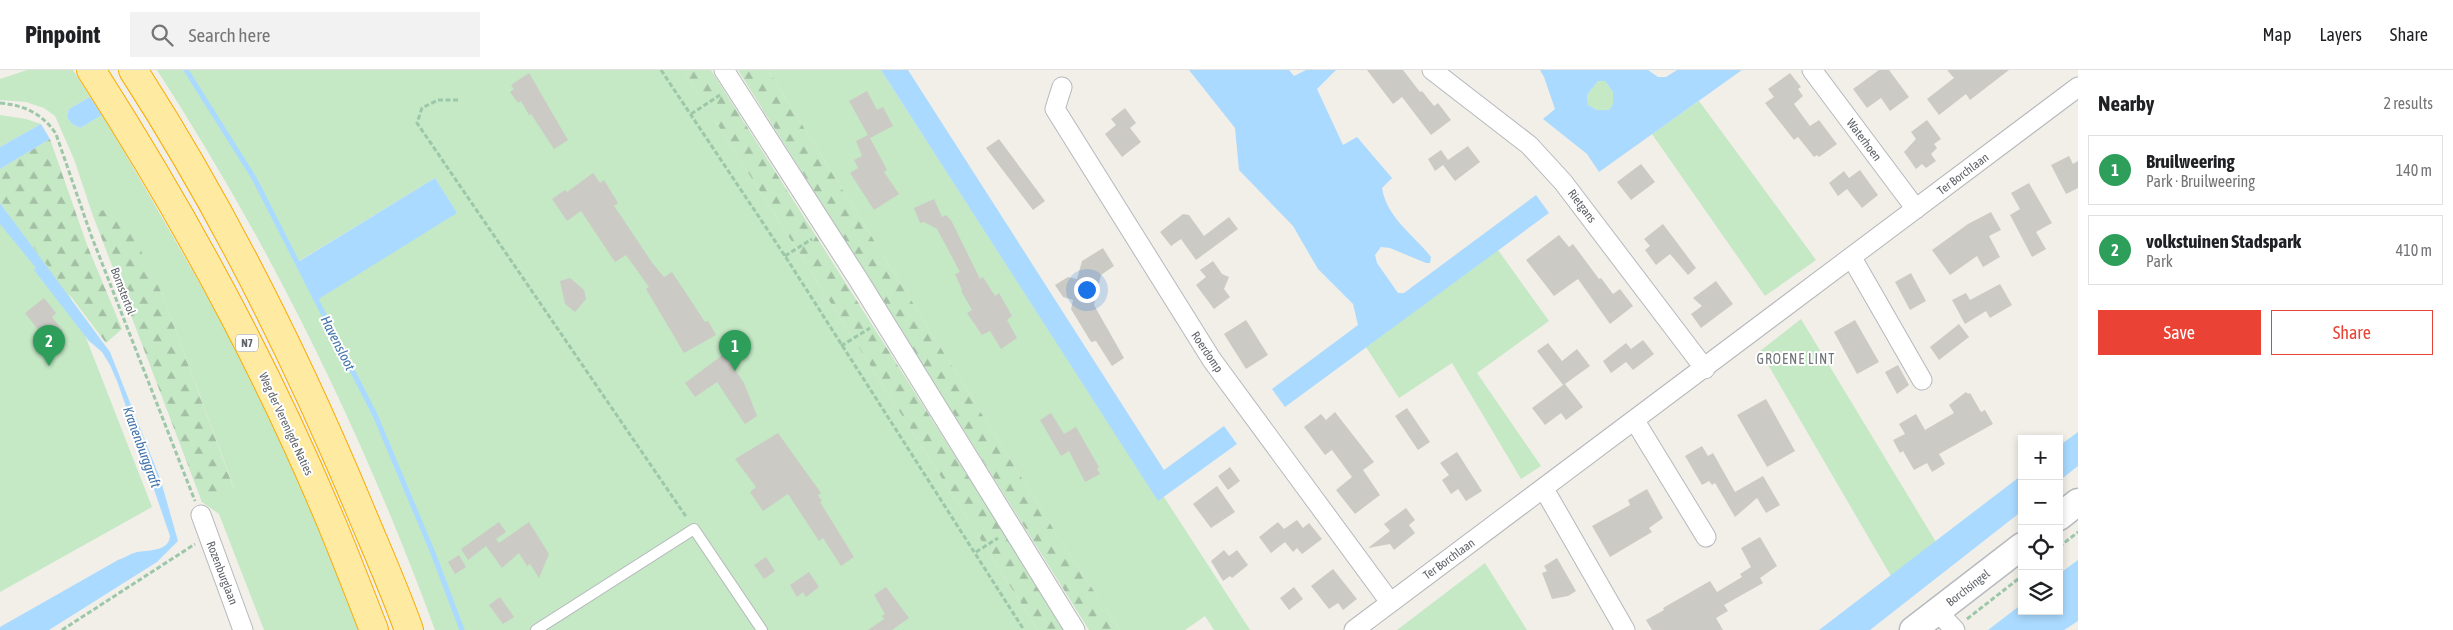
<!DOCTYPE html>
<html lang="en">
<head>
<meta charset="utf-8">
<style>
  :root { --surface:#fff; --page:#f2f2f2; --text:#202124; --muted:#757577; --line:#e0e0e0; --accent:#ea4335 }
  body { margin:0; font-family:"Asap Condensed",sans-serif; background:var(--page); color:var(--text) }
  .controls { position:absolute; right:15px; bottom:15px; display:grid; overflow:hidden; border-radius:0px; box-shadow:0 2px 8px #0003 }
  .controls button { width:45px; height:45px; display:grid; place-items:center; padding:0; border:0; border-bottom:1px solid var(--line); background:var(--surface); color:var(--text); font:25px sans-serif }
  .you { position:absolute; left:1086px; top:219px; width:18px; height:18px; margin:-12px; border:4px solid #fff; border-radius:50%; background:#1a73e8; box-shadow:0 0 0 8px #1a73e833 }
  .badge { display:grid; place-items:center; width:32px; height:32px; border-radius:50%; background:var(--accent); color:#fff; font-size:16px; font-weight:700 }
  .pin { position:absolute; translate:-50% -41px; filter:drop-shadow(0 1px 2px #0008) }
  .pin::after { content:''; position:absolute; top:26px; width:18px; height:15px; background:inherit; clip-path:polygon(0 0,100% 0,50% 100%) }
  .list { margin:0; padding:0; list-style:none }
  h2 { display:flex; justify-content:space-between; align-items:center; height:65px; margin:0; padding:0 20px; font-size:21px }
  h2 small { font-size:16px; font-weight:400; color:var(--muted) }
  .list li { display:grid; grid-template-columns:32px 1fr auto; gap:15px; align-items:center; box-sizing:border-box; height:70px; margin:0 10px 10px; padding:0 10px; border:1px solid var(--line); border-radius:0px }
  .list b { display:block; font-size:19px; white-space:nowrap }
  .list p { margin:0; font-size:16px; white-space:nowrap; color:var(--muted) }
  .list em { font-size:16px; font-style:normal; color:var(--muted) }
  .actions { display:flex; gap:10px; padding:15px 20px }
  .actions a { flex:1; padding:11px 0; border:1px solid var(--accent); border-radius:0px; text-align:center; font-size:18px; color:var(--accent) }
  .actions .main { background:var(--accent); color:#fff }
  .icon { flex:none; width:28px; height:28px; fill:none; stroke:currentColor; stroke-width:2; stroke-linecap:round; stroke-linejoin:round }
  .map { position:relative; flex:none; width:2078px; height:560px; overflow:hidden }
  header { display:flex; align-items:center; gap:30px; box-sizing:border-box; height:70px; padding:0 25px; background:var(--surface); border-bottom:1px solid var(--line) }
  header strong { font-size:24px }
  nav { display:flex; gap:28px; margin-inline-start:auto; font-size:18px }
  .search { width:350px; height:45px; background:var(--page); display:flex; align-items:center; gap:12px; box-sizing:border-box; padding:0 18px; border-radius:0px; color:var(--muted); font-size:19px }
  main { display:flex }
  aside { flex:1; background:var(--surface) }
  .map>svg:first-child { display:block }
  .green { fill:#c5e8c5; fill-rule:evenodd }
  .forest { fill:url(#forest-firs) }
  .water { fill:#aadaff; fill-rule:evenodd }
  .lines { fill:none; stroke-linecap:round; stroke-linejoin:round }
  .stream { stroke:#aadaff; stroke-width:5 }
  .building { fill:#cccac5 }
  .service-casing { stroke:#b5b8bc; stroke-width:12 }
  .minor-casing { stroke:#b5b8bc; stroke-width:21 }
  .secondary-casing { stroke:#b6babf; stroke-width:29 }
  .trunk-casing { stroke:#f9ab00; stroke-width:30 }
  .path { stroke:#9cc7a9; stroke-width:3; stroke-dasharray:5 2.5; stroke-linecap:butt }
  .service { stroke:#fff; stroke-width:10 }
  .minor { stroke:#fff; stroke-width:19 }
  .secondary { stroke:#fff; stroke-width:26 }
  .trunk { stroke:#feeaa1; stroke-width:28 }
  .labels { text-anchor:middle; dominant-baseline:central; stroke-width:4; stroke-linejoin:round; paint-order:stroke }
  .shield { fill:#fff; stroke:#8f9295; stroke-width:1 }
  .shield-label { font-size:11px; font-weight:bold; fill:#5f6368 }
  .street-label { font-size:12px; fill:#5f6368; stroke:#fff }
  .water-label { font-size:14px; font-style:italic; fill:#4174aa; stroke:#fff }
  .neighbourhood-label { font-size:14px; letter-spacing:1px; fill:#70757a; stroke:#fff }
</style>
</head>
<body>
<header>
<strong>Pinpoint</strong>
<div class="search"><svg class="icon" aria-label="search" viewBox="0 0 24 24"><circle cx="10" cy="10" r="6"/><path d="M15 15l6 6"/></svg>Search here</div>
<nav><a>Map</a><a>Layers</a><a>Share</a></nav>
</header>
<main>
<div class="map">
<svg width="2078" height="560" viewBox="0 0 2078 560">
  <defs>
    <pattern id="forest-firs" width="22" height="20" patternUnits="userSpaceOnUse" patternTransform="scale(1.25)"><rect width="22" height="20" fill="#c5e8c5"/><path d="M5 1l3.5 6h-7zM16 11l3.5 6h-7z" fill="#a3c0a4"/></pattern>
  </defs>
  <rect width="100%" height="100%" fill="#f1efe8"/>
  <!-- green -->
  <path class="green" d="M27 0H73L90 27 69 39 67 47 72 54 80 58 102 45 111 59C153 132 196 205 236 279 284 369 324 464 358 560H264L219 444 202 432 234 418 163 226 131 161 103 140 92 143 74 89 55 46 44 38 26 32 0 30V9Z
    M157 0H683L1038 560H435C363 363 271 176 157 0ZM435 108 456 143 317 229 299 191Z
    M768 0H881L1158 430 1164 427 1250 560H1214L1205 546 1185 560H1120L1067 481Z
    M1598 11H1605L1613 22V34L1609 40H1597L1588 35 1587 25Z
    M1699 31 1816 190 1765 226 1652 64Z
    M0 45 26 49 41 54 0 77Z
    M0 143 42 155 152 437 0 522Z
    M1498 180 1549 251 1477 303 1541 396 1521 409 1452 293 1399 328 1366 277Z
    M1801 249 1936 472 1891 506 1760 281Z
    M1485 493 1527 560H1397Z"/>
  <!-- forest -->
  <path class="forest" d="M683 0H711L1065 560H1038Z
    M738 0H768L1067 481 1120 560H1089Z
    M50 69 87 175 122 259 106 273 0 133V99Z
    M103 140 131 160 163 226 234 419 202 432 92 143Z"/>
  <!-- water -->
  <path class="water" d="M881 0H908L1164 400 1224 356 1237 374 1158 431Z
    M1189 0H1289L1294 6 1306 0H1336L1317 19 1343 75 1357 67 1392 108 1382 118C1387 148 1413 164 1431 187L1430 193H1426L1390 178 1381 177 1375 185 1377 193 1398 223H1404L1536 125 1549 143 1285 337 1272 319 1358 255 1353 234 1318 199 1293 156 1239 100 1235 58Z
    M1540 0H1648L1658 7H1666L1677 0H1742L1599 102 1587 84 1543 49 1555 39 1544 7ZM1598 11H1605L1613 22V34L1609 40H1597L1588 35 1587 25Z
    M90 27 102 45 80 58 72 54 67 47 69 39Z
    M41 54 50 69 0 99V77Z
    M435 108 457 143 317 230 298 192Z
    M0 133 110 282 161 411 178 471 157 492 49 560H0V557L118 490C124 488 130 484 137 482 147 480 169 482 170 466L147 399 134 368 129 345 117 311 110 295 102 282 89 271 34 200 36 198 0 154Z
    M2078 362V396L2059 411V376Z
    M2022 405V441L1870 560H1819Z
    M2078 490V551L2064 560H1988L2022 534V541H2059V504Z"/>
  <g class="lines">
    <!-- stream -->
    <path class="stream" d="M186 0 254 108 375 345 433 483 462 560"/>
  </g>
  <!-- building -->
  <path class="building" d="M1367 0H1403L1420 22 1422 21 1434 36 1438 33 1451 50 1431 65 1402 27 1393 34Z
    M1879 0H1889L1909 27 1890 41 1881 28 1867 38 1853 19Z
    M1947 0H2009L1970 30 1966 24 1939 45 1927 29 1954 8Z
    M529 3 568 70 554 79 531 44 529 45 521 31 518 33 510 22 514 19 511 15Z
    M1790 3 1801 17 1798 19 1803 26 1794 34 1810 56 1819 50 1837 74 1819 87 1817 85 1814 87 1798 67 1794 70 1765 33 1774 27 1768 19Z
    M867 21 877 40 883 37 893 56 870 68 887 100 884 102 899 124 874 140 850 103 858 98 854 90 862 86 856 71 868 65 849 31Z
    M1125 38 1136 53 1130 58 1141 72 1122 87 1105 64 1116 55 1111 49Z
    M1927 50 1941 69 1934 74 1937 78 1931 84 1936 91 1926 98 1922 94 1916 99 1904 82 1916 69 1911 62Z
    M999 69 1045 131 1033 140 986 78Z
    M1468 76 1480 92 1455 111 1443 95 1435 101 1428 89 1441 80 1448 90Z
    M2069 86 2073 94 2078 91V118L2066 124 2051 95Z
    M1641 94 1655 112 1631 130 1617 112Z
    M1860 100 1878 125 1862 138 1847 119 1838 126 1829 113 1844 101 1849 108Z
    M593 103 600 113 604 110 618 133 614 136 619 143 653 194 664 207 672 202 705 252 708 251 716 265 684 283 646 219 649 217 626 185 615 192 581 141 567 151 552 129 565 120 567 122Z
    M2029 113 2052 153 2036 162 2046 179 2032 187 2010 145 2020 139 2011 123Z
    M934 129 942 147 946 145 951 150 980 209 983 207 995 226 999 223 1012 246 1007 250 1017 268 1001 279 990 261 982 265 967 243 972 240 961 221 962 220 955 204 960 202 937 159 924 152 920 153 914 138Z
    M1991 142 2001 160 1989 166 2000 187 1983 197 1977 186 1950 205 1932 180 1968 154Z
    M1183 144 1189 145 1204 166 1229 147 1238 159 1196 190 1181 169 1171 176 1160 162Z
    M1663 154 1696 198 1688 205 1670 184 1656 195 1645 180 1650 176 1644 169Z
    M1559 165 1569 177 1573 174 1599 209 1601 208 1613 224 1620 219 1633 236 1610 254 1578 209 1554 226 1526 190Z
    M1103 178 1114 196 1101 205 1094 235 1124 288 1112 296 1096 271 1091 272 1071 239 1073 230 1063 227 1055 215 1068 207 1077 209 1082 191Z
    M1213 191 1222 204 1229 207 1224 219 1230 227 1214 239 1196 215 1206 207 1200 200Z
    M1911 203 1926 231 1910 240 1895 212Z
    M570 208 584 220 586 229 575 242 565 234 560 211Z
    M1716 211 1733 234 1701 258 1691 244 1702 236 1693 228Z
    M2000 214 2012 235 1990 248 1986 241 1965 254 1952 230 1966 223 1970 230Z
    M44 228 56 243 52 247 63 261 48 272 25 243Z
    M1246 250 1268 285 1246 299 1224 264Z
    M1855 250 1879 292 1857 304 1834 262Z
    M1959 254 1969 267 1939 290 1930 277Z
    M1643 270 1654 284 1633 300 1626 292 1611 303 1603 291 1626 273 1631 279Z
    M1548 273 1562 291 1577 279 1590 296 1565 314 1583 337 1566 350 1561 343 1545 355 1532 338 1563 315 1537 281Z
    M724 284 744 313 757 346 745 354 717 312 695 327 685 313Z
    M1898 295 1909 315 1897 324 1885 302Z
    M1966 322 1968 324 1970 323 1981 342 1985 340 1993 354 1939 384 1945 394 1932 402 1927 393 1914 400 1903 381 1900 383 1893 370 1905 364 1899 354 1916 344 1925 360 1954 343 1949 335Z
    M1766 329 1795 381 1767 397 1737 345Z
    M1407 338 1430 372 1418 380 1395 346Z
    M1335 342 1374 392 1363 400 1380 425 1355 444 1336 420 1352 407 1332 380 1325 385 1304 357 1321 344 1326 350Z
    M1051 343 1064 364 1076 357 1099 397 1097 399 1100 404 1085 412 1069 381 1061 386 1040 350Z
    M778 363 821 423 818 425 822 431 820 432 854 487 841 496 823 468 819 471 788 424 763 441 750 422 756 417 735 389Z
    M1702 376 1708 386 1713 383 1735 422 1763 406 1780 435 1766 443 1757 428 1735 447 1715 413 1712 415 1709 411 1702 415 1685 386Z
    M1457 382 1482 421 1466 431 1458 419 1451 424 1442 410 1449 405 1440 393Z
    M1230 397 1240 411 1228 420 1218 406Z
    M1217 416 1235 442 1211 458 1193 434Z
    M1647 419 1663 448 1649 458 1652 462 1610 487 1592 456 1630 435 1628 430Z
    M1406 438 1415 450 1409 455 1415 463 1394 480 1390 474 1368 478 1390 461 1384 454Z
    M1297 450 1303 458 1309 453 1322 469 1302 484 1297 478 1293 482 1285 472 1271 483 1259 467 1278 452 1284 459Z
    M499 452 506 462 496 469 499 473 529 452 549 484 539 508 530 494 527 496 519 483 502 498 486 476 468 490 461 479Z
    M1760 467 1777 496 1760 508 1763 513 1724 535 1728 541 1716 548 1723 560H1652L1646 550 1664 540 1663 538 1710 511 1717 522 1742 507 1740 504 1751 497 1741 478Z
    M1224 480 1229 486 1237 480 1248 495 1232 508 1230 506 1223 511 1211 491Z
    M459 485 466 497 455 504 448 492Z
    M766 487 775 501 764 509 754 495Z
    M1557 488 1576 521 1568 526 1552 529 1542 503 1547 501 1544 496Z
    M1333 499 1357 529 1343 540 1338 533 1329 539 1311 516Z
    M809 502 819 517 806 527 803 522 797 527 790 515Z
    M886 517 909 548 892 560H868L884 549 882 546 885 544 874 525Z
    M1294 517 1303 529 1289 540 1280 528Z
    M500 527 514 547 503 554 489 535Z"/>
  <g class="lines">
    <!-- service casing -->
    <g class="service-casing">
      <path id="service" d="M536 560 694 459 762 560"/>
    </g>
    <!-- minor casing -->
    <g class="minor-casing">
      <path id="minor" d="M724 0 858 209 1075 560
        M1432 0 1529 75 1563 112 1705 299
        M1812 0 1916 139
        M1062 17 1055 39 1212 290 1390 532
        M1852 188 1922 310
        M1635 351 1706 467
        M1544 419 1625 560
        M201 445 243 560
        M1937 541 1955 560
        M1354 560 2078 17"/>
    </g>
    <!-- secondary casing -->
    <g class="secondary-casing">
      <path id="secondary" d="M2059 447 2078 432
        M1913 560 2022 476"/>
    </g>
    <!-- trunk casing -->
    <g class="trunk-casing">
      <path id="trunk" d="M91 0C182 142 264 292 329 447 345 485 359 522 374 560
        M133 0C222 138 296 286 359 437 376 478 394 518 409 560"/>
    </g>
    <!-- path -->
    <path class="path" d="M661 0 785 186 1024 560
      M458 30H438L422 38 417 53 687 448
      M0 33C24 35 43 44 56 64L91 165 195 431
      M691 44 720 25
      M785 186 812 169
      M841 276 870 258
      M2059 477 2078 462
      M976 482 998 468
      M1967 549 2022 506
      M62 560 195 474"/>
    <!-- service -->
    <use href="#service" class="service"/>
    <!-- minor -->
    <use href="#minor" class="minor"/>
    <!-- secondary -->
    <use href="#secondary" class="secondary"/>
    <!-- trunk -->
    <use href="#trunk" class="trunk"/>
  </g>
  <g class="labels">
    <!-- shield labels -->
    <rect class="shield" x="236" y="264.5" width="22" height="17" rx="4"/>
    <g class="shield-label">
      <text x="247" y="273">N7</text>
    </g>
    <!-- street labels -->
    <g class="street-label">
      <text transform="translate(1864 70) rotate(53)">Waterhoen</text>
      <text transform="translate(1963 104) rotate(-37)">Ter Borchlaan</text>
      <text transform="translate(1582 136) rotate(53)">Rietgans</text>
      <text transform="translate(123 221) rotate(69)">Bornstertol</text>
      <text transform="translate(1207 282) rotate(56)">Roerdomp</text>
      <text transform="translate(286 354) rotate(65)">Weg der Verenigde Naties</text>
      <text transform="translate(1449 489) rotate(-36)">Ter Borchlaan</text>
      <text transform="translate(222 503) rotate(69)">Rozenburglaan</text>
      <text transform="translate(1968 518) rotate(-38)">Borchsingel</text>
    </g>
    <!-- water labels -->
    <g class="water-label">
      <text transform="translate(338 273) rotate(63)">Havensloot</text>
      <text transform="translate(142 377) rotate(70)">Kranenburggraft</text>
    </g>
    <!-- neighbourhood labels -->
    <g class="neighbourhood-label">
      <text x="1796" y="289">GROENE LINT</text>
    </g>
  </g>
</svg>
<div class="controls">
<button>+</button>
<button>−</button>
<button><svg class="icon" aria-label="locate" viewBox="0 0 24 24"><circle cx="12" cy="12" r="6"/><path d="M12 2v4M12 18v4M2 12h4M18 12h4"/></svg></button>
<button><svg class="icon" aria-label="layers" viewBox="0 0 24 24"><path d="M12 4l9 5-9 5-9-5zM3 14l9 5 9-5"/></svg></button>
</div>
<div class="you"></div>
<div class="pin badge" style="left:735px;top:301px;background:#2e9e5b">1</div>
<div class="pin badge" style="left:49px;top:296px;background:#2e9e5b">2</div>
</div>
<aside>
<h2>Nearby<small>2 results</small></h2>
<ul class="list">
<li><span class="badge" style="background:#2e9e5b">1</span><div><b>Bruilweering</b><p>Park · Bruilweering</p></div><em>140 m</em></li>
<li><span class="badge" style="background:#2e9e5b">2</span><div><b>volkstuinen Stadspark</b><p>Park</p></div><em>410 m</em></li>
</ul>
<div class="actions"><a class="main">Save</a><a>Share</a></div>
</aside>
</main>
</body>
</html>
